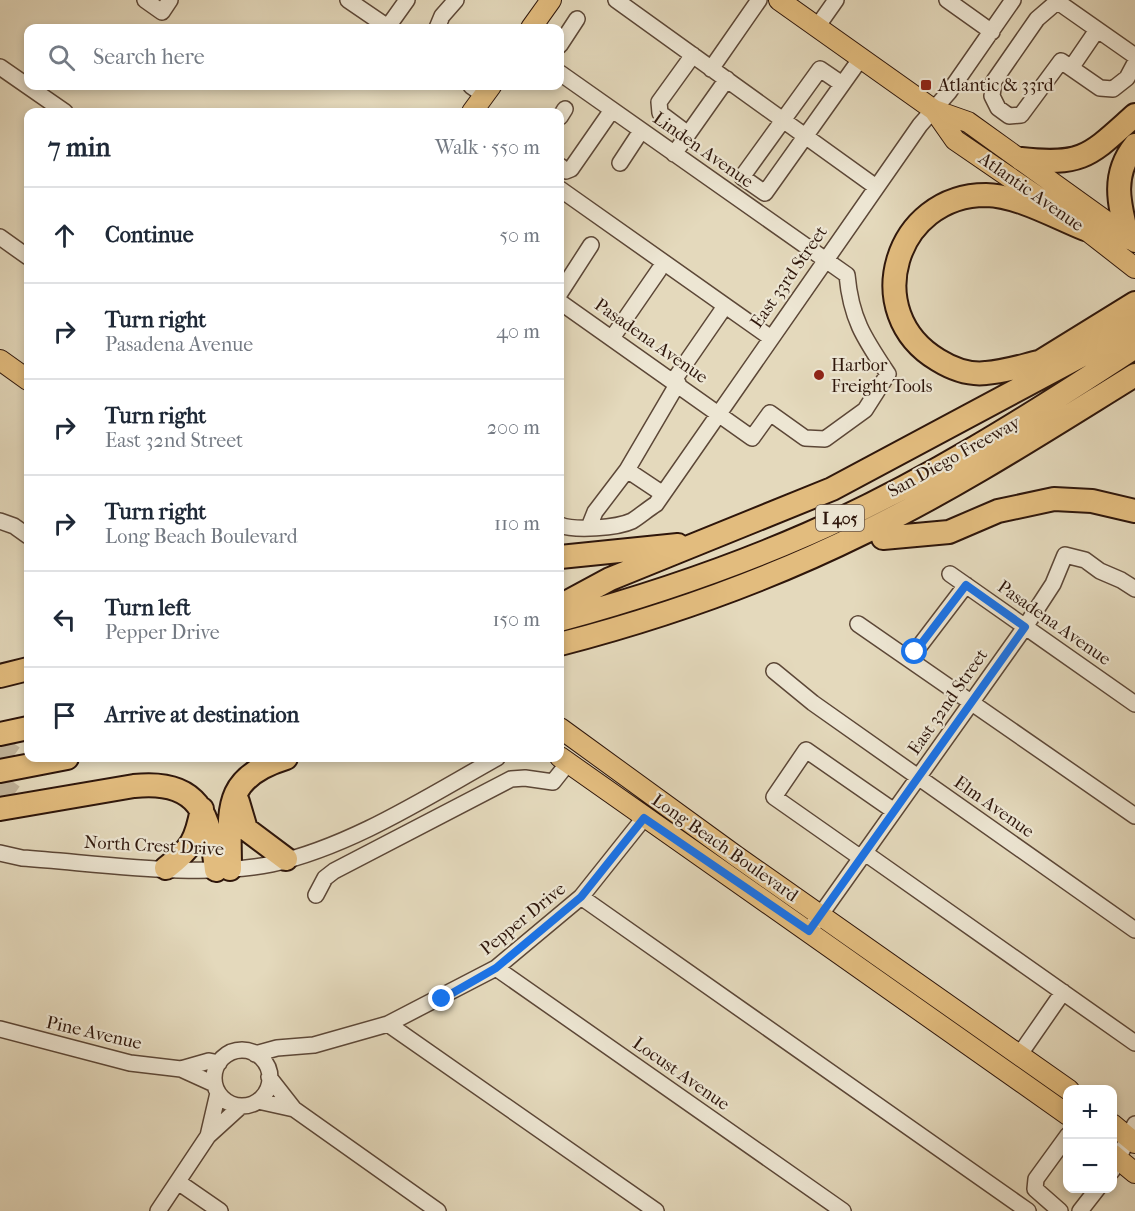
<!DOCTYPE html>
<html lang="en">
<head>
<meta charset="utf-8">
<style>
  :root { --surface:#fff; --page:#f2f2f3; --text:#1f2937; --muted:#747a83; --line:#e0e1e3 }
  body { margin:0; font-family:"IM FELL French Canon",serif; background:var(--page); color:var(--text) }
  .controls { position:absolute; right:18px; bottom:18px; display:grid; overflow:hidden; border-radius:12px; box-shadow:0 3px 9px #0003 }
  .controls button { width:54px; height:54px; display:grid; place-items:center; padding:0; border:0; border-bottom:2px solid var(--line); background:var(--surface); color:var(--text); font:30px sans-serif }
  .stop { position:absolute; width:18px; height:18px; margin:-14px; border:4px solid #1a73e8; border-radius:50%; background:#fff }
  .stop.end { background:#1a73e8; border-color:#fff; box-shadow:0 2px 6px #0008 }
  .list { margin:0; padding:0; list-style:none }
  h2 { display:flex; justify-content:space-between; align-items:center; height:78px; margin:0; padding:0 24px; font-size:26px }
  h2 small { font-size:20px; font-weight:400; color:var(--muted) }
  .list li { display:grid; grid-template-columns:39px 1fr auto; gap:18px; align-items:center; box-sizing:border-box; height:96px; padding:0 24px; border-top:2px solid var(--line) }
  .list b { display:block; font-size:22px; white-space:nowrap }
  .list p { margin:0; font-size:20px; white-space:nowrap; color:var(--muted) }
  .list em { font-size:20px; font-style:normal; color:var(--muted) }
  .icon { flex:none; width:33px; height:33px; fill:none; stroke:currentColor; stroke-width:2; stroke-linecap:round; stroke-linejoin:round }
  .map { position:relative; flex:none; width:1135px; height:1211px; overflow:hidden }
  .search { position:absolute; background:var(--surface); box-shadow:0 3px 9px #0003; left:24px; top:24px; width:540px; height:66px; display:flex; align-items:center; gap:15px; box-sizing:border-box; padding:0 21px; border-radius:12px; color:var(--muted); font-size:22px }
  .panel { position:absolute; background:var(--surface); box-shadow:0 3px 9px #0003; left:24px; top:108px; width:540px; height:654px; border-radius:12px }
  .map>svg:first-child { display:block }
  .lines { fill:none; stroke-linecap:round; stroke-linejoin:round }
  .major-tunnel { stroke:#c0b299; stroke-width:20; stroke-dasharray:20 10; stroke-linecap:butt }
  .minor-casing { stroke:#5c4737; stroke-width:18 }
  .major-casing { stroke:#2e160b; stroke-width:22 }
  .highway-casing { stroke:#2e160b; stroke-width:26 }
  .minor { stroke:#ede6d3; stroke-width:15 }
  .major { stroke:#e2bc7e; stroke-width:20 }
  .highway { stroke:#e2bc7e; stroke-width:22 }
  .route { stroke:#1a73e8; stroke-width:8 }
  .poi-dot { fill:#8f2418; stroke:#ede6d3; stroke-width:2 }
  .labels { text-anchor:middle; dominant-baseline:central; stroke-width:4.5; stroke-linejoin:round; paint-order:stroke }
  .shield { fill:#ede6d3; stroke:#675447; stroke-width:1.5 }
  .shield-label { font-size:16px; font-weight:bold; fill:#2e160b }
  .poi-label { font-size:18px; fill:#2e160b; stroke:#ede6d3; text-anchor:start }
  .street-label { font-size:18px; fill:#2e160b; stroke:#ede6d3 }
</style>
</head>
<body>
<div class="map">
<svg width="1135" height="1211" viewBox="0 0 1135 1211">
  <rect width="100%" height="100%" fill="#e4d9bc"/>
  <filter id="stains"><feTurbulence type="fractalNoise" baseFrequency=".00333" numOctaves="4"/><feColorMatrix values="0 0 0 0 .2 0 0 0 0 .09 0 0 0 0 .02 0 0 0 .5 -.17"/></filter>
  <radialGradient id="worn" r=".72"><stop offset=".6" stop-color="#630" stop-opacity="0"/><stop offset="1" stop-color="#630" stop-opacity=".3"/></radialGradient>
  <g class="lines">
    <!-- major-tunnel -->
    <path class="major-tunnel" d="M0 758 25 723
      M0 797 26 760"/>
    <!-- minor casing -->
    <g class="minor-casing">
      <path id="minor" d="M145 0 162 12 170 0
        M348 0 389 28
        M616 0 876 187
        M947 0 992 32
        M1059 0 1037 19 994 81 992 96 998 108 1009 116 1021 115 1061 61 1100 88 1113 89 1127 78 1135 63
        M1058 2 1135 56
        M817 27 836 0
        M387 28 407 0
        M437 28 442 16 456 0
        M560 45 577 19
        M0 67 65 112
        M1071 68 1097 30
        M711 69 759 0
        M560 73 847 275C851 319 864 338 888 374L865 410 825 439 805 438 770 413 752 438 560 302
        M842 84 820 69 742 177 765 193 861 58
        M471 86 484 95
        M560 117 565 109
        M688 134 660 113 659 102 693 55
        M674 154 727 79
        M620 163 641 131
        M560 166 566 171 571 169 612 110
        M560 189 771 338
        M0 237 28 257
        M560 293 591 245
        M612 338 659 270
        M674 380 721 312
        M663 494 627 470 678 383
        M0 521 14 526 28 536
        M560 525C575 531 617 528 632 521 640 516 648 509 656 504L920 125 949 92 1013 0
        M589 527 595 512 627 470
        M950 574 1135 704
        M858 624 1135 816
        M915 652 966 585
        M774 671 813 703 1135 930
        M0 853 22 858C97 863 200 879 272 864 352 846 427 797 497 758
        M865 853 1135 1043
        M861 858 774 797 806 750 894 811
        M316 895 325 878 334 871 511 779 525 778 553 782 568 763
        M581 897 1028 1211
        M809 931 1025 627 1053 584 1065 555 1085 560 1100 571 1121 580 1135 589
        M496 968 843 1211
        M388 1024 656 1211
        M0 1029 130 1063 181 1069 214 1084
        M214 1078a28 28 0 1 1 56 0a28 28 0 1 1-56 0Z
        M255 1054 277 1048 314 1045 388 1024 496 968 581 897 644 818
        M1020 1054 1063 992
        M181 1069 209 1061 219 1063
        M269 1077 294 1109 438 1211
        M258 1101 294 1109
        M208 1136 218 1093
        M1112 1171 1135 1124
        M178 1182 220 1211
        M158 1211 208 1136 241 1106
        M1060 1211 1035 1189 1036 1179 1068 1135
        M1080 1211 1098 1188"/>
    </g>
    <!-- major casing -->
    <g class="major-casing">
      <path id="major" d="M779 0 934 110 968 122 1135 242
        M531 28 551 0
        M934 110 955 140 1085 229 1135 268
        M472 112 491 86
        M0 360 28 380
        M560 728 736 856 1069 1090
        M560 757 1068 1115
        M1112 1124 1135 1143
        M1112 1154 1135 1173"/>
    </g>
    <!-- highway casing -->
    <g class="highway-casing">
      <path id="highway" d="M1021 159C1084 166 1090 155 1135 115
        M1128 238C1119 204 1111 175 1135 145
        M1039 362C1022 366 1003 372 986 373 969 375 951 368 938 360 859 313 895 195 986 195 1019 196 1055 217 1085 229
        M1033 366 1135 303
        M883 538 949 532 998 511 1054 499 1092 501 1135 511
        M560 557 678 545
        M560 606 610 579 832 489 1135 327
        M560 620C644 597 728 569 808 534 924 483 1030 416 1135 347
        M560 644C664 617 766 581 863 533 958 487 1046 430 1135 375
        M0 676 28 669
        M0 734 28 728
        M0 771 67 758
        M238 802 246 829 286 859
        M0 809 134 786C199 779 210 814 216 870
        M166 868C192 848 196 840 202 809
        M230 869C230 811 221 778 286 758"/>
    </g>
    <!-- minor -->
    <use href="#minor" class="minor"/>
    <!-- major -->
    <use href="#major" class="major"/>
    <!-- highway -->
    <use href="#highway" class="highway"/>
  </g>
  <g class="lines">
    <!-- route -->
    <path class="route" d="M442 999 496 968 581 897 644 818 809 931 1025 627 966 585 915 652"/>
  </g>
  <!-- markers -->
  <g class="poi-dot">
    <rect x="920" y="79" width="12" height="12" rx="3"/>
    <circle cx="819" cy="375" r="6"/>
  </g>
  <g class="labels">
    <!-- shield labels -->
    <rect class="shield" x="816" y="505" width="48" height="26" rx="4.5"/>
    <g class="shield-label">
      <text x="840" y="518">I 405</text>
    </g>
    <!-- poi labels -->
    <g class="poi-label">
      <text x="938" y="85">Atlantic &amp; 33rd</text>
      <text x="831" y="365">Harbor<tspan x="831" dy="21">Freight Tools</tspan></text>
    </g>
    <!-- street labels -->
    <g class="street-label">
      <text transform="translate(703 150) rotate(35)">Linden Avenue</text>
      <text transform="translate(1031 192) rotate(35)">Atlantic Avenue</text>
      <text transform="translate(789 277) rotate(-55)">East 33rd Street</text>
      <text transform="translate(651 341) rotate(35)">Pasadena Avenue</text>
      <text transform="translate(954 457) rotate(-29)">San Diego Freeway</text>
      <text transform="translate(1054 623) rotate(35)">Pasadena Avenue</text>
      <text transform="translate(948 702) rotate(-55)">East 32nd Street</text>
      <text transform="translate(994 807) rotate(35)">Elm Avenue</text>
      <text transform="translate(154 846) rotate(3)">North Crest Drive</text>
      <text transform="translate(725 848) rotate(35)">Long Beach Boulevard</text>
      <text transform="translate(523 919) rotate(-39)">Pepper Drive</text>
      <text transform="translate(94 1033) rotate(13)">Pine Avenue</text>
      <text transform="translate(681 1074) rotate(35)">Locust Avenue</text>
    </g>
  </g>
  <rect width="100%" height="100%" filter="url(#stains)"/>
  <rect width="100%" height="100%" fill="url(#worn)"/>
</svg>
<div class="controls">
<button>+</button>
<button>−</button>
</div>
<div class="stop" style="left:915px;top:652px"></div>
<div class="stop end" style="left:442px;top:999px"></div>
<div class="search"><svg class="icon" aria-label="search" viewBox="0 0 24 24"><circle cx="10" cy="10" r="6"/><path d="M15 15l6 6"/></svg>Search here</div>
<section class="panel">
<h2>7 min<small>Walk · 550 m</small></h2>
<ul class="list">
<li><svg class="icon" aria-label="ahead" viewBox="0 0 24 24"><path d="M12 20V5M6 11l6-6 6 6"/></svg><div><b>Continue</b></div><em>50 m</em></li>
<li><svg class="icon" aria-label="right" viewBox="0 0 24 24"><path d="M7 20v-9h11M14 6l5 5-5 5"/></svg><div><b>Turn right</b><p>Pasadena Avenue</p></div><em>40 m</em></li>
<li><svg class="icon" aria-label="right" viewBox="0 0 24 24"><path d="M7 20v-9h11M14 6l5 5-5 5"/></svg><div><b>Turn right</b><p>East 32nd Street</p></div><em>200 m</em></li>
<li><svg class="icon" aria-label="right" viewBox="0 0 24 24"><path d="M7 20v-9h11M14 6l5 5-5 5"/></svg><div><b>Turn right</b><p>Long Beach Boulevard</p></div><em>110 m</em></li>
<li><svg class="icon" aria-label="left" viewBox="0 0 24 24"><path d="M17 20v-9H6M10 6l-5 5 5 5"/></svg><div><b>Turn left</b><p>Pepper Drive</p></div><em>150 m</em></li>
<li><svg class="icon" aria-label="arrive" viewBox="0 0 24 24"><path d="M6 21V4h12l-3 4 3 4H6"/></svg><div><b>Arrive at destination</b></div></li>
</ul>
</section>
</div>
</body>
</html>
